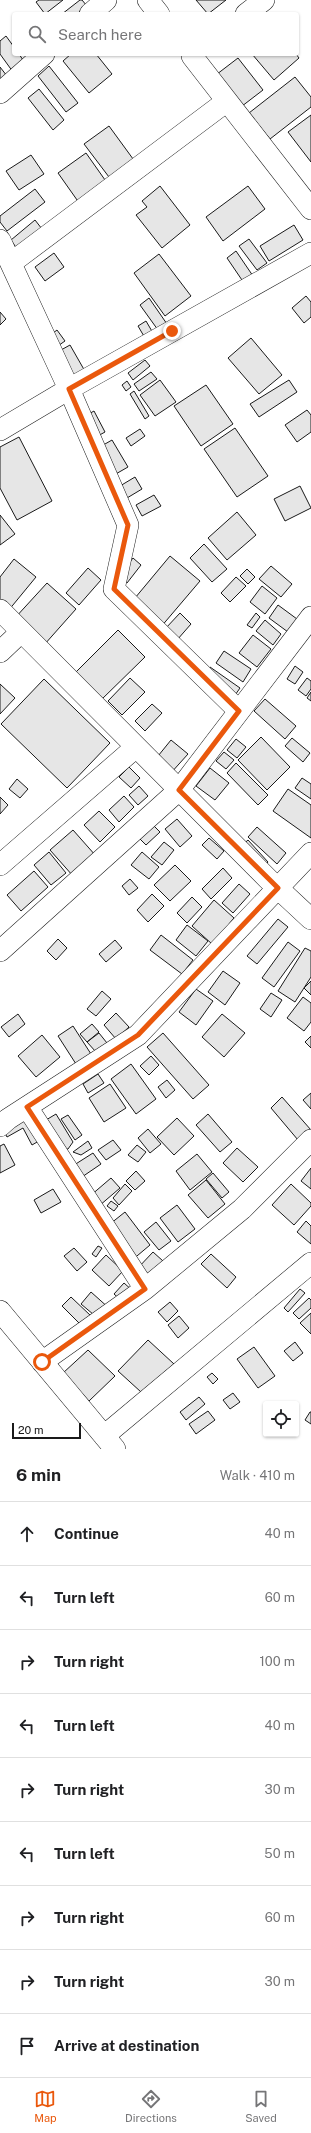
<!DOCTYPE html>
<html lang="en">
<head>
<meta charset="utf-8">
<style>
  :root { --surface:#fff; --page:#f6f6f6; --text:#202124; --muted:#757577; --line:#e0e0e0; --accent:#ea580c }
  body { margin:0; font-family:"Public Sans",sans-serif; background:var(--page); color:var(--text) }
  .controls { position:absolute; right:12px; bottom:12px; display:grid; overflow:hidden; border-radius:4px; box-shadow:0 1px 3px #0004 }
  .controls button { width:36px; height:36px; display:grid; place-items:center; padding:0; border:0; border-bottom:1px solid var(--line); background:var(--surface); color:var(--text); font:20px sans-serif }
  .scale { position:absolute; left:12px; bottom:10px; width:69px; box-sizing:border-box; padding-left:4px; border:2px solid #1a1a1a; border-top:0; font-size:11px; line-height:14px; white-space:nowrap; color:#1a1a1a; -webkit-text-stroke:3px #fff; paint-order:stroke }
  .stop { position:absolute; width:12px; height:12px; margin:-9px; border:3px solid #ea580c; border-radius:50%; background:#fff }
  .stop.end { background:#ea580c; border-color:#fff; box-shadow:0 1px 4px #0008 }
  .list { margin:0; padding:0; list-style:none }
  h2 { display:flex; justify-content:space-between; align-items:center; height:52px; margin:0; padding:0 16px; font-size:17px }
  h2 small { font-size:13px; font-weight:400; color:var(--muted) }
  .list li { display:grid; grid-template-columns:26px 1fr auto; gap:12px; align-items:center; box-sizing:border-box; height:64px; padding:0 16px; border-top:1px solid var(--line) }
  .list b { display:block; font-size:15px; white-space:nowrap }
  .list em { font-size:13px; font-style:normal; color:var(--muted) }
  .icon { flex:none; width:22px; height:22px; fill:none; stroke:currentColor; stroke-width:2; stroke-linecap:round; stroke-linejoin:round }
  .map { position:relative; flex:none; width:311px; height:1449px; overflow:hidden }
  .search { position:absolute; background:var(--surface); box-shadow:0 1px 3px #0004; left:12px; right:12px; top:12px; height:44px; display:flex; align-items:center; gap:10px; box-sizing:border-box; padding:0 14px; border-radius:4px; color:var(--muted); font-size:15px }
  .sheet { height:628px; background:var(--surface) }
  nav { display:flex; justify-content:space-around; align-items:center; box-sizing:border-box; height:56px; border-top:1px solid var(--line); background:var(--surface); font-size:11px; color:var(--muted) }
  nav a { display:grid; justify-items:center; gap:2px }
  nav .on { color:var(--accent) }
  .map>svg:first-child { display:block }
  .building { fill:#e6e6e6; stroke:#1a1a1a }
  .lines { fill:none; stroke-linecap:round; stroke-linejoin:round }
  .street-casing { stroke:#1a1a1a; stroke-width:22 }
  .street { stroke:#fff; stroke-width:21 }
  .route { stroke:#ea580c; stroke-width:5 }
</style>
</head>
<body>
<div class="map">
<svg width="311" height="1449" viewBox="0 0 311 1449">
  <rect width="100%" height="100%" fill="#fff"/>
  <!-- building -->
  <path class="building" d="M39 0H63L45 14 36 2Z
    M80 0H82L87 6 77 14H62Z
    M196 0H226L208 14Z
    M6 36 14 47V54H19L25 63 13 72 0 54V41Z
    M71 54H96L112 74 89 93 63 61Z
    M252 54H296L299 58 274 80Z
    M238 58 263 90 233 113 208 81Z
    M49 66 78 103 66 112 38 76Z
    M0 67 7 76 0 81Z
    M295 77 311 97V107L270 139 249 113Z
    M39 89 64 120 53 130 28 98Z
    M311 115V162L288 132Z
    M109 126 136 163 112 181 84 144Z
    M86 153 110 187 82 207 58 173Z
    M31 155 44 174 19 190 6 171Z
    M160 186 190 225 162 248 136 215 147 207 142 201Z
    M248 186 265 209 223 241 206 217Z
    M35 189 45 202 7 231 0 222V216Z
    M35 220 42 229 17 249 11 240Z
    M294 225 303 240 269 261 260 246Z
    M249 239 267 263 257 270 239 246Z
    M236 251 253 276 244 283 227 258Z
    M54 253 64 267 45 281 35 267Z
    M159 254 191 296 165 316 134 273Z
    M306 296 311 302V317L304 323 292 308Z
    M149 298 167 324 158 330 140 305Z
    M0 312 6 319 0 325Z
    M146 321 153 333 145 338 138 326Z
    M57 330 65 341 52 350 44 340Z
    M251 338 282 375 259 394 228 358Z
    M70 345 86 373 68 384 52 355Z
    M145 360 150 366 133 380 128 373Z
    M151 372 157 379 139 391 134 384Z
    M160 380 176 402 155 416 140 395Z
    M289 380 297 392 259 417 250 404Z
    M127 381 131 387 126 391 122 385Z
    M206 385 233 424 201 446 174 406Z
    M134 391 149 416 145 419 130 394Z
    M307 410 311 415V432L297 442 285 425Z
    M94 411 105 432 87 442 76 421Z
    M235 428 268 476 237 497 204 449Z
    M140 429 145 436 131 446 126 438Z
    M19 437 52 501 17 520 0 488V447Z
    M112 440 128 467 107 479 91 452Z
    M135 477 142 489 122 501 115 489Z
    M300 486 311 508 285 521 274 499Z
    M154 495 161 506 142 516 136 505Z
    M237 512 256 535 227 560 208 538Z
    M0 515 15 534 0 545Z
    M204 544 227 569 212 582 190 558Z
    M170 556 200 581 160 628 130 604Z
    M133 558 141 565 127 583 118 577Z
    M14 559 36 577 8 611 0 604V577Z
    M271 566 292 584 281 597 259 579Z
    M88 568 101 580 79 605 66 593Z
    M247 569 255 577 248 584 240 576Z
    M236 577 246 586 230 602 221 593Z
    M47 583 76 609 44 645 14 619Z
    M262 586 277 598 265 614 250 602Z
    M278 605 297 619 288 632 269 618Z
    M180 613 191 624 177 640 165 629Z
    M256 613 260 617 252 628 247 625Z
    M265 620 281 634 273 645 256 631Z
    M118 630 145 657 100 701 74 674Z
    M253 635 271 649 257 667 239 653Z
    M224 651 251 669 243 682 216 663Z
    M295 666 303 672 295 684 287 679Z
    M210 667 240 688 231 701 201 680Z
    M130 678 145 692 122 715 108 701Z
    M307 678 311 681V689L306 696 298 690Z
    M44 679 110 743 67 788 1 724Z
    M0 684 15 698 0 714Z
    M311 692V701L307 698Z
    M265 699 296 726 285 739 254 711Z
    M152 704 162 713 145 731 135 721Z
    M261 737 290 767 267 790 238 760Z
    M292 738 310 753 303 762 285 746Z
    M236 739 246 747 237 758 227 750Z
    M171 740 188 754 170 774 154 761Z
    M224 752 234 760 226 769 216 761Z
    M236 763 268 795 258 805 227 773Z
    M129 767 140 778 131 788 119 777Z
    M210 768 229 783 215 800 196 786Z
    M302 778 311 784V799L295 788Z
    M17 779 28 789 20 798 9 789Z
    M139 786 148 796 138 805 129 795Z
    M288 789 311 805V838L273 811Z
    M124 796 134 807 119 822 109 810Z
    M0 797 8 805 0 814Z
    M99 811 115 827 100 842 84 825Z
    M177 819 192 836 180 847 165 829Z
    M153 825 160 832 146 845 139 838Z
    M257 827 286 853 277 864 248 837Z
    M73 830 96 856 73 876 50 850Z
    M209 838 224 851 217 859 202 845Z
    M248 840 268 862 261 870 239 848Z
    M164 842 174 850 162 865 151 857Z
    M49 852 66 873 51 885 34 865Z
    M142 852 159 867 149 879 131 865Z
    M175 865 191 881 170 901 154 885Z
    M223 868 232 878 211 899 202 889Z
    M34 871 48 887 21 911 7 895Z
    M130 879 138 888 129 895 122 886Z
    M239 884 250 894 233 913 222 903Z
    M152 894 164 906 148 922 137 910Z
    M192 897 202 907 187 923 177 913Z
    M214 900 234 918 212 944 192 926Z
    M278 919 288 927 257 964 247 956Z
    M187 925 208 941 196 956 176 940Z
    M161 935 193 960 182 974 150 950Z
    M58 939 67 948 56 960 47 951Z
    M115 940 122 948 106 962 99 954Z
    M288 942 300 951 274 987 262 978Z
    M305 948 311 951V977L295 1002 278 991Z
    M223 971 240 983 225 1005 208 992Z
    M311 981V995L304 988Z
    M196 989 213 1001 196 1025 179 1012Z
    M102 991 111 999 96 1016 87 1009Z
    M271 993 282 1000 271 1017 260 1009Z
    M303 997 311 1003V1022L304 1031 287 1018Z
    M116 1013 129 1027 116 1039 104 1025Z
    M18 1014 25 1024 9 1037 1 1027Z
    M222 1014 245 1033 224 1057 202 1037Z
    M92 1024 99 1032 87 1042 80 1034Z
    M73 1026 91 1054 76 1064 58 1036Z
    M99 1033 107 1043 96 1052 87 1042Z
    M163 1033 209 1085 193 1099 147 1047Z
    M42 1035 60 1057 36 1077 18 1056Z
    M311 1036V1048L305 1042Z
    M151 1056 159 1065 149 1075 140 1066Z
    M131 1064 156 1099 136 1114 111 1079Z
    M98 1074 104 1083 88 1093 83 1084Z
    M167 1080 175 1090 166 1098 158 1087Z
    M110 1084 126 1108 104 1122 89 1098Z
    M311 1093V1109L303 1100Z
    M282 1097 311 1130 298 1140 271 1108Z
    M31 1114 44 1138 32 1145 23 1128 7 1137 3 1129Z
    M56 1114 73 1142 68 1149 58 1151 41 1123Z
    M208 1114 232 1142 220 1152 196 1125Z
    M68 1115 82 1135 75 1140 61 1119Z
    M177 1118 194 1136 174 1155 157 1137Z
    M148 1129 161 1144 150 1153 138 1138Z
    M113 1140 121 1150 106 1160 98 1150Z
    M88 1141 92 1148 81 1155 73 1152Z
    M4 1144 15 1165 0 1173V1146Z
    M137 1145 146 1152 138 1162 128 1155Z
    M237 1148 258 1167 243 1182 223 1163Z
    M93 1153 101 1164 79 1179 71 1167Z
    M197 1154 212 1172 190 1190 176 1171Z
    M311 1168V1189L301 1181Z
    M136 1171 145 1181 135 1190 126 1181Z
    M213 1173 229 1192 222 1198 206 1179Z
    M111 1178 120 1188 99 1206 90 1196Z
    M206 1180 225 1204 208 1218 188 1195Z
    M125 1184 132 1191 119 1205 113 1198Z
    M291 1184 311 1203V1206L294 1225 272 1205Z
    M53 1189 61 1202 41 1213 34 1200Z
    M111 1201 118 1206 114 1211 107 1206Z
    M177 1205 195 1229 178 1242 160 1218Z
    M125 1212 150 1245 131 1261 105 1228Z
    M306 1221 311 1226V1244L297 1232Z
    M156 1222 171 1241 159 1250 144 1232Z
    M98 1246 102 1248 96 1257 92 1254Z
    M74 1248 87 1262 77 1271 64 1256Z
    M153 1252 163 1261 145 1280 136 1270Z
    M211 1254 236 1277 227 1288 201 1264Z
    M106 1255 123 1271 109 1286 92 1270Z
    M124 1283 133 1291 123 1302 114 1294Z
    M300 1289 305 1293 288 1312 284 1308Z
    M91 1292 110 1309 100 1320 81 1304Z
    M71 1297 91 1316 82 1326 62 1306Z
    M309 1298 311 1300V1308L299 1319 293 1313Z
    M170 1302 178 1311 167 1322 158 1312Z
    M311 1313V1334L300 1323Z
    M179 1316 189 1328 178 1338 168 1325Z
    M148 1340 174 1364 141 1392 118 1371Z
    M295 1342 303 1353 293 1361 284 1351Z
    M254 1347 275 1376 258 1388 237 1359Z
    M88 1350 115 1376 89 1401 63 1373Z
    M212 1373 218 1379 213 1384 207 1377Z
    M233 1393 240 1402 230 1409 223 1400Z
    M199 1397 205 1404 186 1420 180 1412Z
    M208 1411 215 1420 196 1434 189 1424Z
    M310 1412H311V1424L305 1420Z"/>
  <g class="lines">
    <!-- street casing -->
    <g class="street-casing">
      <path id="street" d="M148 0 159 14
        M90 14 106 0
        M246 14 264 0
        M195 54 192 56 311 209
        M0 93 44 54
        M0 240 69 389 128 525 114 589 239 711
        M11 263 227 101
        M0 430 69 389 311 253
        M0 610 268 879 311 919
        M0 652 21 632
        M0 865 136 747
        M0 951 179 790 311 617
        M27 1107 145 1289
        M0 1126 8 1119 138 1035 311 853
        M0 1311 115 1449
        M42 1362 145 1289 242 1209 311 1140
        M104 1436 311 1263"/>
    </g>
    <!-- street -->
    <use href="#street" class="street"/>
  </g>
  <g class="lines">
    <!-- route -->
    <path class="route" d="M42 1362 145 1289 27 1107 138 1035 278 888 179 790 239 711 114 589 128 525 69 389 172 331"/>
  </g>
</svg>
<div class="controls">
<button><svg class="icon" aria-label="locate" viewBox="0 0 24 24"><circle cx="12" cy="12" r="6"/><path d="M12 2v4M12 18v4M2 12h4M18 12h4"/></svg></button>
</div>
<div class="scale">20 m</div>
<div class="stop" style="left:42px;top:1362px"></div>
<div class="stop end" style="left:172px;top:331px"></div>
<div class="search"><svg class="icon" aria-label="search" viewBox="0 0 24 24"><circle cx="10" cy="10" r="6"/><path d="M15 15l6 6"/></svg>Search here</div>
</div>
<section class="sheet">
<h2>6 min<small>Walk · 410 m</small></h2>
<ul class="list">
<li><svg class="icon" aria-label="ahead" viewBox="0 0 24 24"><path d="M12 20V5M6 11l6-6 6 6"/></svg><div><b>Continue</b></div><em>40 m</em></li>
<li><svg class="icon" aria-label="left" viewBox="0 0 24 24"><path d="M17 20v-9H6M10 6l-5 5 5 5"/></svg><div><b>Turn left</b></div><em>60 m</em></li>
<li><svg class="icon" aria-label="right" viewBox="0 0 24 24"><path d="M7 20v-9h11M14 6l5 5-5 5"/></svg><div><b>Turn right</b></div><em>100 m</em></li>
<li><svg class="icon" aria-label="left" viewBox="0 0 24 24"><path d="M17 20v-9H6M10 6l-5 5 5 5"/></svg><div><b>Turn left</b></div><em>40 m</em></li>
<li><svg class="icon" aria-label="right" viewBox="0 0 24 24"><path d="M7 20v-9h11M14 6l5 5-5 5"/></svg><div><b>Turn right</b></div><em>30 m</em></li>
<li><svg class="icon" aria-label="left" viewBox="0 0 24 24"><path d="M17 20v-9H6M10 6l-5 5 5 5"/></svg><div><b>Turn left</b></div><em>50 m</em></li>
<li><svg class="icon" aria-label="right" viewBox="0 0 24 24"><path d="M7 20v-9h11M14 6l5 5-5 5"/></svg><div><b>Turn right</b></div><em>60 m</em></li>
<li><svg class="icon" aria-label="right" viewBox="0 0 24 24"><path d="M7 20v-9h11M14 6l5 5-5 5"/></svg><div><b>Turn right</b></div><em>30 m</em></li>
<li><svg class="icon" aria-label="arrive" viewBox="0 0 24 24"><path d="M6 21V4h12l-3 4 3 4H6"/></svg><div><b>Arrive at destination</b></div></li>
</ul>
</section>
<nav>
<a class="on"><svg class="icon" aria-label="map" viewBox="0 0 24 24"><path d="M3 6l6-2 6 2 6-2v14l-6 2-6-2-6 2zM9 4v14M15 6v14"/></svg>Map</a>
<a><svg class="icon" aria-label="directions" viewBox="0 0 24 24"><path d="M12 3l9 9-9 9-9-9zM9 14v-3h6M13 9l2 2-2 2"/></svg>Directions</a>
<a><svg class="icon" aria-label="saved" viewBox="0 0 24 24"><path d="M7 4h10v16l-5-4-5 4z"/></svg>Saved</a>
</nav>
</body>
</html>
